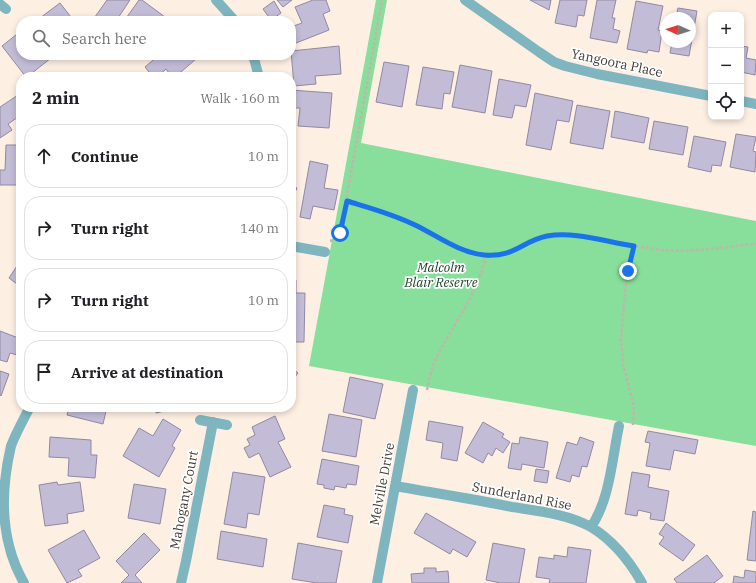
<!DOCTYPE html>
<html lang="en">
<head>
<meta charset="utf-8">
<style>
  :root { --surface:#fff; --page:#f2f2f2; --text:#202124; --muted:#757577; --line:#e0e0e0 }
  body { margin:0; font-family:"IBM Plex Serif",serif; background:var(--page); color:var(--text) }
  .controls { position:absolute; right:12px; top:12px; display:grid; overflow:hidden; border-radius:8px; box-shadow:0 2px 6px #0003 }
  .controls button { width:36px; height:36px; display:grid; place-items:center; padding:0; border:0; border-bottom:1px solid var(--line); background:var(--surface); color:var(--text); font:20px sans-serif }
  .compass { position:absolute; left:660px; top:12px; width:36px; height:36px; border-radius:50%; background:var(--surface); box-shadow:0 2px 6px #0003; rotate:273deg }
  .stop { position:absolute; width:12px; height:12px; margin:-9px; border:3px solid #1a73e8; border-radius:50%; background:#fff }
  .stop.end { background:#1a73e8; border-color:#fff; box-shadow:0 1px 4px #0008 }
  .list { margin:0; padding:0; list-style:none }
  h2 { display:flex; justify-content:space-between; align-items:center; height:52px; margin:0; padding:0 16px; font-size:17px }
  h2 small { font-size:13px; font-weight:400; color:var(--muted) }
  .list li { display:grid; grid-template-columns:26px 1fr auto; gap:12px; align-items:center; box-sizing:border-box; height:64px; margin:0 8px 8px; padding:0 8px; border:1px solid var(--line); border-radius:16px }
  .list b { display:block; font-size:15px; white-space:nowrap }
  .list em { font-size:13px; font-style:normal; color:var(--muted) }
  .icon { flex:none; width:22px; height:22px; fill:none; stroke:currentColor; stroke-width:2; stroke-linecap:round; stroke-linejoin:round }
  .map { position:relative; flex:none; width:756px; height:583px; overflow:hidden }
  .search { position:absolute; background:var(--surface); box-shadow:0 2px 6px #0003; left:16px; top:16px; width:280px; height:44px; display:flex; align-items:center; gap:10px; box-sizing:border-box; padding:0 14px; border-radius:16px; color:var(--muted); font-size:15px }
  .panel { position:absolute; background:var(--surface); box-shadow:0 2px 6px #0003; left:16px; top:72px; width:280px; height:340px; border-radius:16px }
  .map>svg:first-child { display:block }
  .green { fill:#87df9b }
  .building { fill:#c3bcd7; stroke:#9089a2 }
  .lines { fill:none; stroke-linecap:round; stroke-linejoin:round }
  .path { stroke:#c2b4aa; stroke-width:2.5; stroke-dasharray:3 2; stroke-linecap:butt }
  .minor { stroke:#7eb5bf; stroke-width:10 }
  .route { stroke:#1a73e8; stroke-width:5 }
  .labels { text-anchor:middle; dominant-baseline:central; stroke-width:3.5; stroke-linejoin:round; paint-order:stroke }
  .street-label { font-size:13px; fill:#433931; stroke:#fff }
  .park-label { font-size:13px; font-style:italic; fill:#173c21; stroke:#fff }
</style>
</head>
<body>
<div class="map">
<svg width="756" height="583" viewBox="0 0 756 583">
  <rect width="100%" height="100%" fill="#feefe3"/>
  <!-- green -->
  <path class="green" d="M376 0H387L361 143 756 221V446L309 366Z"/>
  <!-- building -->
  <path class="building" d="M107 0H130L116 21H92Z
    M139 0H142L169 20 124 21Z
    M277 0H292L283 7Z
    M313 0H326L330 11 323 14 329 30 291 45V27L302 23 295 7Z
    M530 0H551L549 10Z
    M560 0H587L584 16 578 15 576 27 555 23Z
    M597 0H616L612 18H615L613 29 620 31 617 43 590 38Z
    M274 1 281 13 271 20 263 9Z
    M636 1 663 6 658 30 662 31 659 52 648 50 647 53 627 49Z
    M60 3 74 21H36Z
    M678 8 697 11 689 56 670 53 672 42H690V18H676Z
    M21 31V55H49L51 58 27 77H26L2 46Z
    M339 46 341 74 315 76 316 84 294 86 291 51Z
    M741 46 748 47 746 58 756 60 755 75 741 72Z
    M159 55H193L196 59 175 77H172L166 69 157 77H153L145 67Z
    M384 62 409 66 402 107 376 102Z
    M460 65 492 71 485 113 452 107Z
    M423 67 454 72 450 94 444 93 442 109 416 105Z
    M197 73 220 77H196Z
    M499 79 531 85 526 107 515 105 512 118 493 115Z
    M291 90 332 93 329 128 298 126 300 108H291Z
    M21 93V115L8 124 12 130 0 138V107Z
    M535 93 573 101 569 122 557 120 551 150 526 145Z
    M577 105 610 111 603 149 570 143Z
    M615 111 649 118 644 143 611 137Z
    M654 121 688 127 683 155 649 149Z
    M736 134 756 137 753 151 756 152 755 172 730 167Z
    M694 136 726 142 721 166 712 165 711 172 688 167Z
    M6 145H21V185H0V170H5Z
    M310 161 328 165 324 188 338 190 334 210 313 206 310 219 300 217Z
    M291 185 297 188 291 201Z
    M21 260V287L9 278Z
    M291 280H296V293H305L304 342H291Z
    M0 331 21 339V356L10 353 7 362 0 360Z
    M291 367 298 373 291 382Z
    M0 371 9 374 1 396 0 395Z
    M350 377 383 384 375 419 343 412Z
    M69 407H107L103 424 67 415Z
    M155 407H177V408L156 413Z
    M329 414 362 420 356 457 322 451Z
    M275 416 285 439 278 442 291 467 270 477 259 453 249 458 244 448 250 445 247 439 255 435 252 427Z
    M163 419 181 430 172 446 175 448 159 477 123 456 139 428 153 436Z
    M429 421 463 427 457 461 441 458 443 443 426 440Z
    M483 422 504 434 502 437 510 442 503 453 496 448 492 456 488 453 483 463 465 453Z
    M648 431 698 440 695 454 674 450 670 470 646 466 650 443 645 442Z
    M50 437 91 440V455H97L95 478 68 476 69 458 49 457Z
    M520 437 548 442 544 468 522 464 521 470 508 468 512 443 519 444Z
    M580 437 594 442 587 467 582 466 579 477 572 475 570 482 556 478 567 442 577 445Z
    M322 459 359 466 356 485 347 484 346 488 335 486 334 490 324 488V485L317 484Z
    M536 469 549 471 547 483 534 481Z
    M233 472 265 477 259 515 248 513 246 528 224 524Z
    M632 472 650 475 648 487 669 491 664 521 650 519 651 513 638 510 637 516 625 514Z
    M57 482 58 485 80 482 84 511 67 514 68 523 45 526 39 485Z
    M134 484 166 489 160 524 128 518Z
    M324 505 345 509 344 514 353 516 348 543 317 537Z
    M753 511 756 512V561L747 560Z
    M426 513 476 542 467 557 453 549 450 554 414 533Z
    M666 523 695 545 683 561 659 544 664 537 659 534Z
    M84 530 100 558 78 570 82 576 67 583 48 550Z
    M221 531 267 539 263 567 217 559Z
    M144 533 160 550 135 575 142 583H121L129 575 116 561Z
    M298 543 342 551 336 583H317L292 579Z
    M493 543 525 549 519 583H501L486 580Z
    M568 547 591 550 586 583H549L550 579 536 577 539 557 554 559V555L567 557Z
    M707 555 723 576 714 583H677L674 579Z
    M424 568H436V572L448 571 449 583H412L411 574 424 573Z
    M745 570 756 572V583H733L734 576 744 578Z"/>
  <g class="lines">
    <!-- path -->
    <path class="path" d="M347 201C370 208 393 214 415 225 435 234 453 250 475 254 486 256 500 257 510 252 528 245 538 236 558 235 593 233 628 247 663 250 694 253 725 246 756 244
      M330 241 337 239 341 229 382 0
      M427 390C429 381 431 371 434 363 451 326 478 296 486 255
      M633 425 634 407 623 364 621 339 626 281 634 246"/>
    <!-- minor -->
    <path class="minor" d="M216 0 235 21
      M465 0 539 52 554 62 565 66 597 74 711 96
      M0 4 6 9
      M253 55 259 77
      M741 101 756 104
      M291 246 325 252
      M200 420 227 425
      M395 486C434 493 473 499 512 507 538 511 568 514 591 527 614 541 629 560 642 583
      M591 527C610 499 612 459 619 426
      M24 583C0 541 0 493 11 446 16 433 23 420 30 407
      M181 583 186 561 213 422
      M377 583 413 390"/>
  </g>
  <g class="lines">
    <!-- route -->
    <path class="route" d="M340 233 347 201C370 208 393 214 415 225 438 236 458 252 484 255 514 258 522 241 547 236 575 231 606 242 634 246L628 271"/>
  </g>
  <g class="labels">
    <!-- street labels -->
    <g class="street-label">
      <text transform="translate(617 63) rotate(12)">Yangoora Place</text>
      <text transform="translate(382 484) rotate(-79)">Melville Drive</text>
      <text transform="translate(522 496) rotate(11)">Sunderland Rise</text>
      <text transform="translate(184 500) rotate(-79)">Mahogany Court</text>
    </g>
    <!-- park labels -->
    <g class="park-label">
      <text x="441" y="267">Malcolm<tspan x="441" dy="15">Blair Reserve</tspan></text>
    </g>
  </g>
</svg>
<div class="controls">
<button>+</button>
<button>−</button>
<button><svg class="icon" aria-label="locate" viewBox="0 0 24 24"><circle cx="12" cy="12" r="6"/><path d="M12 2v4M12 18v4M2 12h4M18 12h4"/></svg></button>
</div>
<svg class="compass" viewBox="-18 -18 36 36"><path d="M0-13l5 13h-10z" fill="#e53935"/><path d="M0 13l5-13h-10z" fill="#757577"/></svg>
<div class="stop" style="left:340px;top:233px"></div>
<div class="stop end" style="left:628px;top:271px"></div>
<div class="search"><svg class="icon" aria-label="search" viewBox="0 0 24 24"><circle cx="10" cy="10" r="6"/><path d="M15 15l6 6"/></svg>Search here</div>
<section class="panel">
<h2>2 min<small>Walk · 160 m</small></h2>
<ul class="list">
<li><svg class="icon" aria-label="ahead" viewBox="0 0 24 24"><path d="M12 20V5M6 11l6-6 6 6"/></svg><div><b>Continue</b></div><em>10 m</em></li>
<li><svg class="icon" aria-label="right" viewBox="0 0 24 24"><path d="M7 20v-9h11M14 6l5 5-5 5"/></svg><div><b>Turn right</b></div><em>140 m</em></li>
<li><svg class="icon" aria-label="right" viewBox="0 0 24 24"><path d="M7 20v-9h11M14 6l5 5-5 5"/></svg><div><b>Turn right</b></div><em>10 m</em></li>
<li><svg class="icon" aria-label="arrive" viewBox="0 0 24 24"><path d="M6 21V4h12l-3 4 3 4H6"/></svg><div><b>Arrive at destination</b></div></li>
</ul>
</section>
</div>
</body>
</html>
